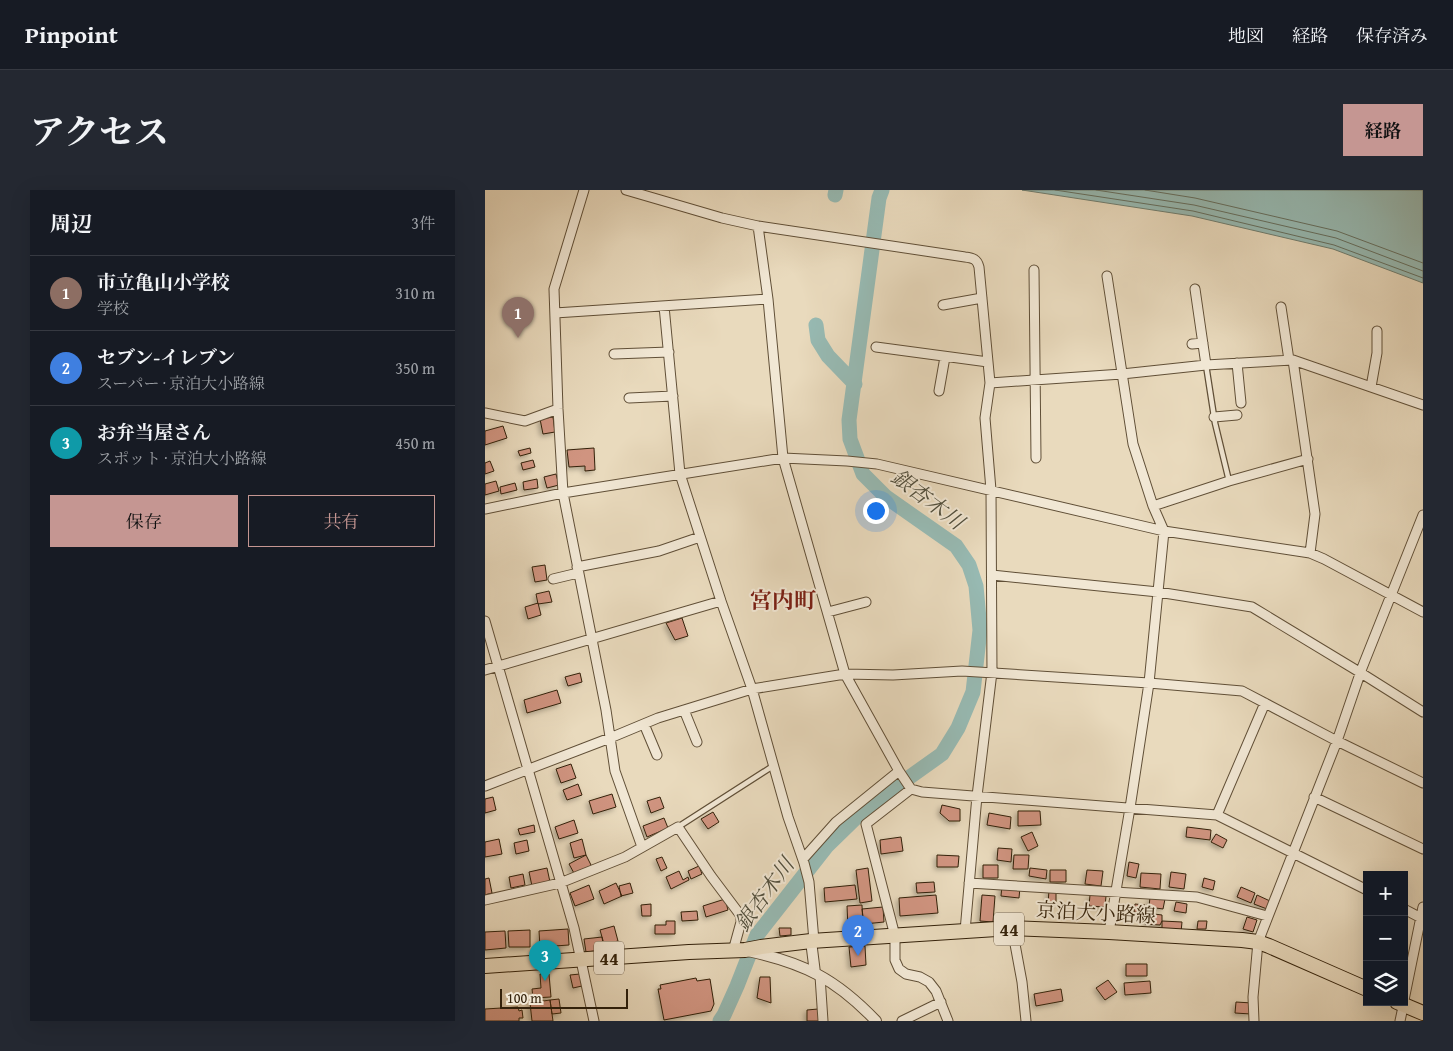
<!DOCTYPE html>
<html lang="ja">
<head>
<meta charset="utf-8">
<style>
  :root { --surface:#171b24; --page:#242831; --text:#f1f3f6; --muted:#9ea1a6; --line:#363941; --accent:#c59692 }
  body { margin:0; font-family:"Gentium Book Plus","Noto Serif JP",serif; background:var(--page); color:var(--text) }
  .controls { position:absolute; right:15px; bottom:15px; display:grid; overflow:hidden; border-radius:0px; box-shadow:0 5px 20px #0002 }
  .controls button { width:45px; height:45px; display:grid; place-items:center; padding:0; border:0; border-bottom:1px solid var(--line); background:var(--surface); color:var(--text); font:25px sans-serif }
  .scale { position:absolute; left:15px; bottom:12px; width:128px; box-sizing:border-box; padding-left:5px; border:2px solid #33210a; border-top:0; font-size:14px; line-height:18px; white-space:nowrap; color:#33210a; -webkit-text-stroke:4px #f1e7d4; paint-order:stroke }
  .you { position:absolute; left:390px; top:320px; width:18px; height:18px; margin:-12px; border:4px solid #fff; border-radius:50%; background:#1a73e8; box-shadow:0 0 0 8px #1a73e833 }
  .badge { display:grid; place-items:center; width:32px; height:32px; border-radius:50%; background:var(--accent); color:#fff; font-size:16px; font-weight:700 }
  .pin { position:absolute; translate:-50% -41px; filter:drop-shadow(0 1px 2px #0008) }
  .pin::after { content:''; position:absolute; top:26px; width:18px; height:15px; background:inherit; clip-path:polygon(0 0,100% 0,50% 100%) }
  .list { margin:0; padding:0; list-style:none }
  h2 { display:flex; justify-content:space-between; align-items:center; height:65px; margin:0; padding:0 20px; font-size:21px }
  h2 small { font-size:16px; font-weight:400; color:var(--muted) }
  .list li { display:grid; grid-template-columns:32px 1fr auto; gap:15px; align-items:center; box-sizing:border-box; height:75px; padding:0 20px; border-top:1px solid var(--line) }
  .list b { display:block; font-size:19px; white-space:nowrap }
  .list p { margin:0; font-size:16px; white-space:nowrap; color:var(--muted) }
  .list em { font-size:16px; font-style:normal; color:var(--muted) }
  .actions { display:flex; gap:10px; padding:15px 20px }
  .actions a { flex:1; padding:11px 0; border:1px solid var(--accent); border-radius:0px; text-align:center; font-size:18px; color:var(--accent) }
  .actions .main { background:var(--accent); color:#111 }
  .icon { flex:none; width:28px; height:28px; fill:none; stroke:currentColor; stroke-width:2; stroke-linecap:round; stroke-linejoin:round }
  .map { position:relative; flex:none; width:938px; height:831px; overflow:hidden; border-radius:0px }
  header { display:flex; align-items:center; gap:30px; box-sizing:border-box; height:70px; padding:0 25px; background:var(--surface); border-bottom:1px solid var(--line) }
  header strong { font-size:24px }
  nav { display:flex; gap:28px; margin-inline-start:auto; font-size:18px }
  .intro { display:flex; align-items:center; justify-content:space-between; box-sizing:border-box; height:120px; padding:0 30px }
  h1 { margin:0; font-size:35px }
  .button { padding:12px 22px; border-radius:0px; background:var(--accent); color:#111; font-size:18px; font-weight:700 }
  main { display:flex; gap:30px; padding:0 30px }
  aside { flex:1; background:var(--surface); border-radius:0px; box-shadow:0 5px 20px #0002 }
  .map>svg:first-child { display:block }
  .water { fill:#97bab3; stroke:#6f7d6f }
  .lines { fill:none; stroke-linecap:round; stroke-linejoin:round }
  .shore { stroke:#656e5e; stroke-width:1 }
  .river { stroke:#97bab3; stroke-width:15 }
  .building { fill:#d09480; stroke:#33210a; filter:url(#shadow) }
  .service-casing { stroke:#604f37; stroke-width:7 }
  .minor-casing { stroke:#604f37; stroke-width:11 }
  .tertiary-casing { stroke:#604f37; stroke-width:12 }
  .primary-casing { stroke:#33210a; stroke-width:16 }
  .service { stroke:#f1e7d4; stroke-width:4.5 }
  .minor { stroke:#f1e7d4; stroke-width:9 }
  .tertiary { stroke:#f1e7d4; stroke-width:10 }
  .primary { stroke:#e9dabd; stroke-width:14 }
  .labels { text-anchor:middle; dominant-baseline:central; stroke-width:4; stroke-linejoin:round; paint-order:stroke }
  .shield { fill:#f1e7d4; stroke:#6c5c47; stroke-width:1 }
  .shield-label { font-size:19px; font-weight:bold; fill:#33210a }
  .street-label { font-size:20px; fill:#33210a; stroke:#f1e7d4 }
  .water-label { font-size:21px; font-style:italic; fill:#514f3d; stroke:#f1e7d4 }
  .quarter-label { font-size:22px; font-weight:bold; fill:#7a1f14; stroke:#f1e7d4 }
</style>
</head>
<body>
<header>
<strong>Pinpoint</strong>
<nav><a>地図</a><a>経路</a><a>保存済み</a></nav>
</header>
<div class="intro"><h1>アクセス</h1><a class="button">経路</a></div>
<main>
<aside>
<h2>周辺<small>3件</small></h2>
<ul class="list">
<li><span class="badge" style="background:#8d6e63">1</span><div><b>市立亀山小学校</b><p>学校</p></div><em>310 m</em></li>
<li><span class="badge" style="background:#3f7fe0">2</span><div><b>セブン-イレブン</b><p>スーパー · 京泊大小路線</p></div><em>350 m</em></li>
<li><span class="badge" style="background:#0f9aa8">3</span><div><b>お弁当屋さん</b><p>スポット · 京泊大小路線</p></div><em>450 m</em></li>
</ul>
<div class="actions"><a class="main">保存</a><a>共有</a></div>
</aside>
<div class="map">
<svg width="938" height="831" viewBox="0 0 938 831">
  <defs>
    <filter id="shadow"><feDropShadow dx="-2.5" dy="2.5" stdDeviation="2.5" flood-color="#0004"/></filter>
  </defs>
  <rect width="100%" height="100%" fill="#e9dabd"/>
  <filter id="stains"><feTurbulence type="fractalNoise" baseFrequency=".004" numOctaves="4"/><feColorMatrix values="0 0 0 0 .2 0 0 0 0 .09 0 0 0 0 .02 0 0 0 .5 -.17"/></filter>
  <radialGradient id="worn" r=".72"><stop offset=".6" stop-color="#630" stop-opacity="0"/><stop offset="1" stop-color="#630" stop-opacity=".3"/></radialGradient>
  <!-- water -->
  <path class="water" d="M537 0H938V93L848 59 707 26Z"/>
  <g class="lines">
    <!-- shore -->
    <path class="shore" d="M570 0 708 21 849 55 938 88
      M611 0 709 15 851 48 938 81
      M660 0 710 8 852 41 938 73"/>
    <!-- river -->
    <path class="river" d="M350 5 351 0
      M331 135 333 150 343 166 370 194
      M235 831 239 825 252 796 272 745 341 657 380 619 457 564 473 538 488 502 495 440 491 396 484 375 471 356 401 307 378 284 365 249 364 230 394 8 397 0"/>
  </g>
  <!-- building -->
  <path class="building" d="M68 227 70 242 58 244 55 229Z
    M18 236 22 248 0 255V241Z
    M45 258 46 263 35 266 33 261Z
    M109 258 110 280 100 281V276L84 277 82 260Z
    M48 270 50 277 38 280 36 273Z
    M5 271 9 281 0 284V273Z
    M71 284 74 295 62 298 59 287Z
    M52 289 53 298 39 300 38 292Z
    M11 291 14 301 0 305V294Z
    M30 293 32 300 16 304 15 297Z
    M60 375 62 390 50 392 47 377Z
    M64 401 67 412 53 414 51 404Z
    M53 413 56 425 43 429 40 417Z
    M197 428 203 446 190 450 181 433Z
    M95 483 97 492 83 496 80 487Z
    M72 500 76 513 42 523 39 510Z
    M86 574 91 588 76 593 71 579Z
    M93 594 97 605 82 610 78 600Z
    M127 604 131 617 108 624 104 611Z
    M8 607 11 620 0 623V609Z
    M175 607 179 618 166 623 162 611Z
    M457 615 475 619V631H464L455 623Z
    M533 621H555L556 635 533 636Z
    M228 622 234 632 223 639 216 629Z
    M504 623 526 627 525 639 502 635Z
    M179 628 183 638 162 647 158 636Z
    M89 630 93 643 74 649 70 637Z
    M49 635 50 642 35 645 33 639Z
    M702 637 726 640 725 650 701 647Z
    M547 642 553 656 543 661 536 647Z
    M731 644 742 650 738 658 726 652Z
    M416 647 418 661 396 664 395 650Z
    M14 649 17 664 0 667V652Z
    M97 649 101 665 89 668 85 653Z
    M42 650 44 661 31 664 29 653Z
    M513 658 527 659 526 672 512 670Z
    M101 665 107 677 90 685 84 674Z
    M452 665 474 666 473 677H452Z
    M529 665H544L543 679H528Z
    M177 667 182 678 176 681 171 669Z
    M644 672 654 674 651 688 642 686Z
    M498 675H513V688H498Z
    M214 676 217 684 206 689 203 681Z
    M62 678 65 692 47 696 44 682Z
    M383 678 387 711 375 713 371 680Z
    M545 678 562 680 561 689 544 686Z
    M565 680H581V692H565Z
    M602 680 618 681 616 696 600 694Z
    M194 681 198 690 203 687 204 690 186 699 181 687Z
    M686 682 701 684 699 699 684 697Z
    M656 683 676 684 675 699 655 697Z
    M38 684 40 695 26 698 24 687Z
    M4 688 7 703 0 705V689Z
    M719 688 730 691 728 700 717 697Z
    M449 692 450 702 432 703 431 693Z
    M131 693 137 706 119 714 114 701Z
    M145 693 148 703 136 706 134 696Z
    M104 695 109 709 90 716 85 703Z
    M370 695 372 709 340 712 339 698Z
    M517 695 535 697 534 708 516 706Z
    M756 697 770 703 766 713 752 707Z
    M564 699 571 700V715H563Z
    M451 705 453 723 415 726 414 708Z
    M497 705 510 706 508 732 495 731Z
    M605 705 621 706 620 717 604 716Z
    M772 705 785 711 782 719 769 714Z
    M665 707 680 709 678 719 664 717Z
    M240 709 243 720 221 727 218 716Z
    M691 712 702 714 701 723 689 721Z
    M166 714V726H157L156 715Z
    M650 714 660 715 659 723 649 722Z
    M377 715 378 738H363L362 716Z
    M398 717 399 732 379 734 377 719Z
    M212 721 213 730 197 731 196 722Z
    M661 723 677 725V731L675 735 660 734Z
    M762 727 772 730 768 742 758 739Z
    M181 731H190V744H170V735H181Z
    M677 731 697 732 696 742 677 741Z
    M713 731H722L721 739H712Z
    M129 736 133 751 119 754 115 740Z
    M294 738H306V745L295 746Z
    M83 739 84 755 55 757 54 741Z
    M45 740V757H24L23 741Z
    M20 741 21 758 0 760V742Z
    M117 747 119 760 101 762 99 749Z
    M380 756 381 775 366 777 364 757Z
    M641 774H662V786H641Z
    M55 784H64L66 807 48 808 47 799 56 798Z
    M95 784 97 796 88 798 85 785Z
    M275 787H285L286 813 272 808Z
    M211 788 212 791 225 789 229 814 226 821 179 830 173 799H176L175 795Z
    M623 790 632 802 620 810 611 798Z
    M665 791 666 803 640 805 639 793Z
    M576 799 578 811 551 816 549 804Z
    M74 809 76 823 67 824 65 810Z
    M65 810 68 831H47L45 813Z
    M751 812 767 813 766 824 750 823Z
    M33 817 34 821 37 820 38 828H34V831H0V819Z
    M333 819 335 831H322V820Z"/>
  <g class="lines">
    <!-- service casing -->
    <g class="service-casing">
      <path id="service" d="M721 175 730 233 744 291
        M193 637 288 576"/>
    </g>
    <!-- minor casing -->
    <g class="minor-casing">
      <path id="minor" d="M99 0 69 99 73 219 78 303 121 520 130 581 157 657
        M141 0 237 28 273 36 480 67C488 68 492 69 494 77L505 193 500 228 506 300 507 482 492 606 480 741
        M273 36 283 109 298 268 360 484 414 581 426 599 437 602 732 625 882 700
        M549 80 551 268
        M622 86 648 254 668 316 679 341 664 493 645 618 624 742
        M710 99 721 175
        M458 115 497 108
        M179 116 195 284 236 411 267 499 303 627 319 673 324 692 329 751
        M796 117 804 170
        M70 123 283 109
        M707 154 718 153
        M391 157 503 172
        M129 164 184 162
        M808 170 830 324 825 363
        M752 173 756 213
        M505 193 637 184 721 175 808 170 938 215
        M886 197 892 163V141
        M454 201 460 167
        M144 208 188 206
        M0 223 40 231 73 219
        M729 227 752 225
        M668 316 744 291 823 269
        M0 319 78 303 298 268 362 271 392 274 679 341 825 363 839 369 938 422
        M92 377 174 361 215 347
        M507 385 673 402 767 417 876 483 938 522
        M68 389 93 383
        M343 422 381 412
        M0 431 89 738 109 831
        M0 480 236 411
        M199 520 212 552
        M159 534 172 565
        M0 596 125 548 173 528 267 499 360 484 408 485 477 481 664 493 757 501 852 551 938 593
        M426 599 381 634 410 746V770L414 779 421 784 435 787 444 792 451 801 463 831
        M829 607 938 659
        M732 625 780 513
        M318 669 351 632 414 581
        M484 693 712 707 782 726
        M0 710 75 693 140 667 193 637 226 686 256 726V732L248 761
        M919 719 936 728
        M527 738 537 792 541 831
        M335 786 338 831
        M919 810 938 717
        M417 831 456 812
        M769 831 768 807 773 752 852 551 877 478 938 325
        M915 831 919 812"/>
    </g>
    <!-- tertiary casing -->
    <g class="tertiary-casing">
      <path id="tertiary" d="M326 751 330 783
        M263 761C319 773 351 789 391 831"/>
    </g>
    <!-- primary casing -->
    <g class="primary-casing">
      <path id="primary" d="M0 776 204 762 260 760 276 757 326 751 527 738 624 742 757 750 773 752 784 756 882 799
        M912 812 938 823"/>
    </g>
    <!-- service -->
    <use href="#service" class="service"/>
    <!-- minor -->
    <use href="#minor" class="minor"/>
    <!-- tertiary -->
    <use href="#tertiary" class="tertiary"/>
    <!-- primary -->
    <use href="#primary" class="primary"/>
  </g>
  <g class="labels">
    <!-- shield labels -->
    <g class="shield">
      <rect x="509" y="722.5" width="30" height="33" rx="4"/>
      <rect x="109" y="751.5" width="30" height="33" rx="4"/>
    </g>
    <g class="shield-label">
      <text x="524" y="739">44</text>
      <text x="124" y="768">44</text>
    </g>
    <!-- street labels -->
    <g class="street-label">
      <text transform="translate(611 722) rotate(3)">京泊大小路線</text>
    </g>
    <!-- water labels -->
    <g class="water-label">
      <text transform="translate(443 309) rotate(37)">銀杏木川</text>
      <text transform="translate(279 704) rotate(-54)">銀杏木川</text>
    </g>
    <!-- quarter labels -->
    <g class="quarter-label">
      <text x="298" y="410">宮内町</text>
    </g>
  </g>
  <rect width="100%" height="100%" filter="url(#stains)"/>
  <rect width="100%" height="100%" fill="url(#worn)"/>
</svg>
<div class="controls">
<button>+</button>
<button>−</button>
<button><svg class="icon" aria-label="layers" viewBox="0 0 24 24"><path d="M12 4l9 5-9 5-9-5zM3 14l9 5 9-5"/></svg></button>
</div>
<div class="scale">100 m</div>
<div class="you"></div>
<div class="pin badge" style="left:33px;top:148px;background:#8d6e63">1</div>
<div class="pin badge" style="left:373px;top:766px;background:#3f7fe0">2</div>
<div class="pin badge" style="left:60px;top:791px;background:#0f9aa8">3</div>
</div>
</main>
</body>
</html>
